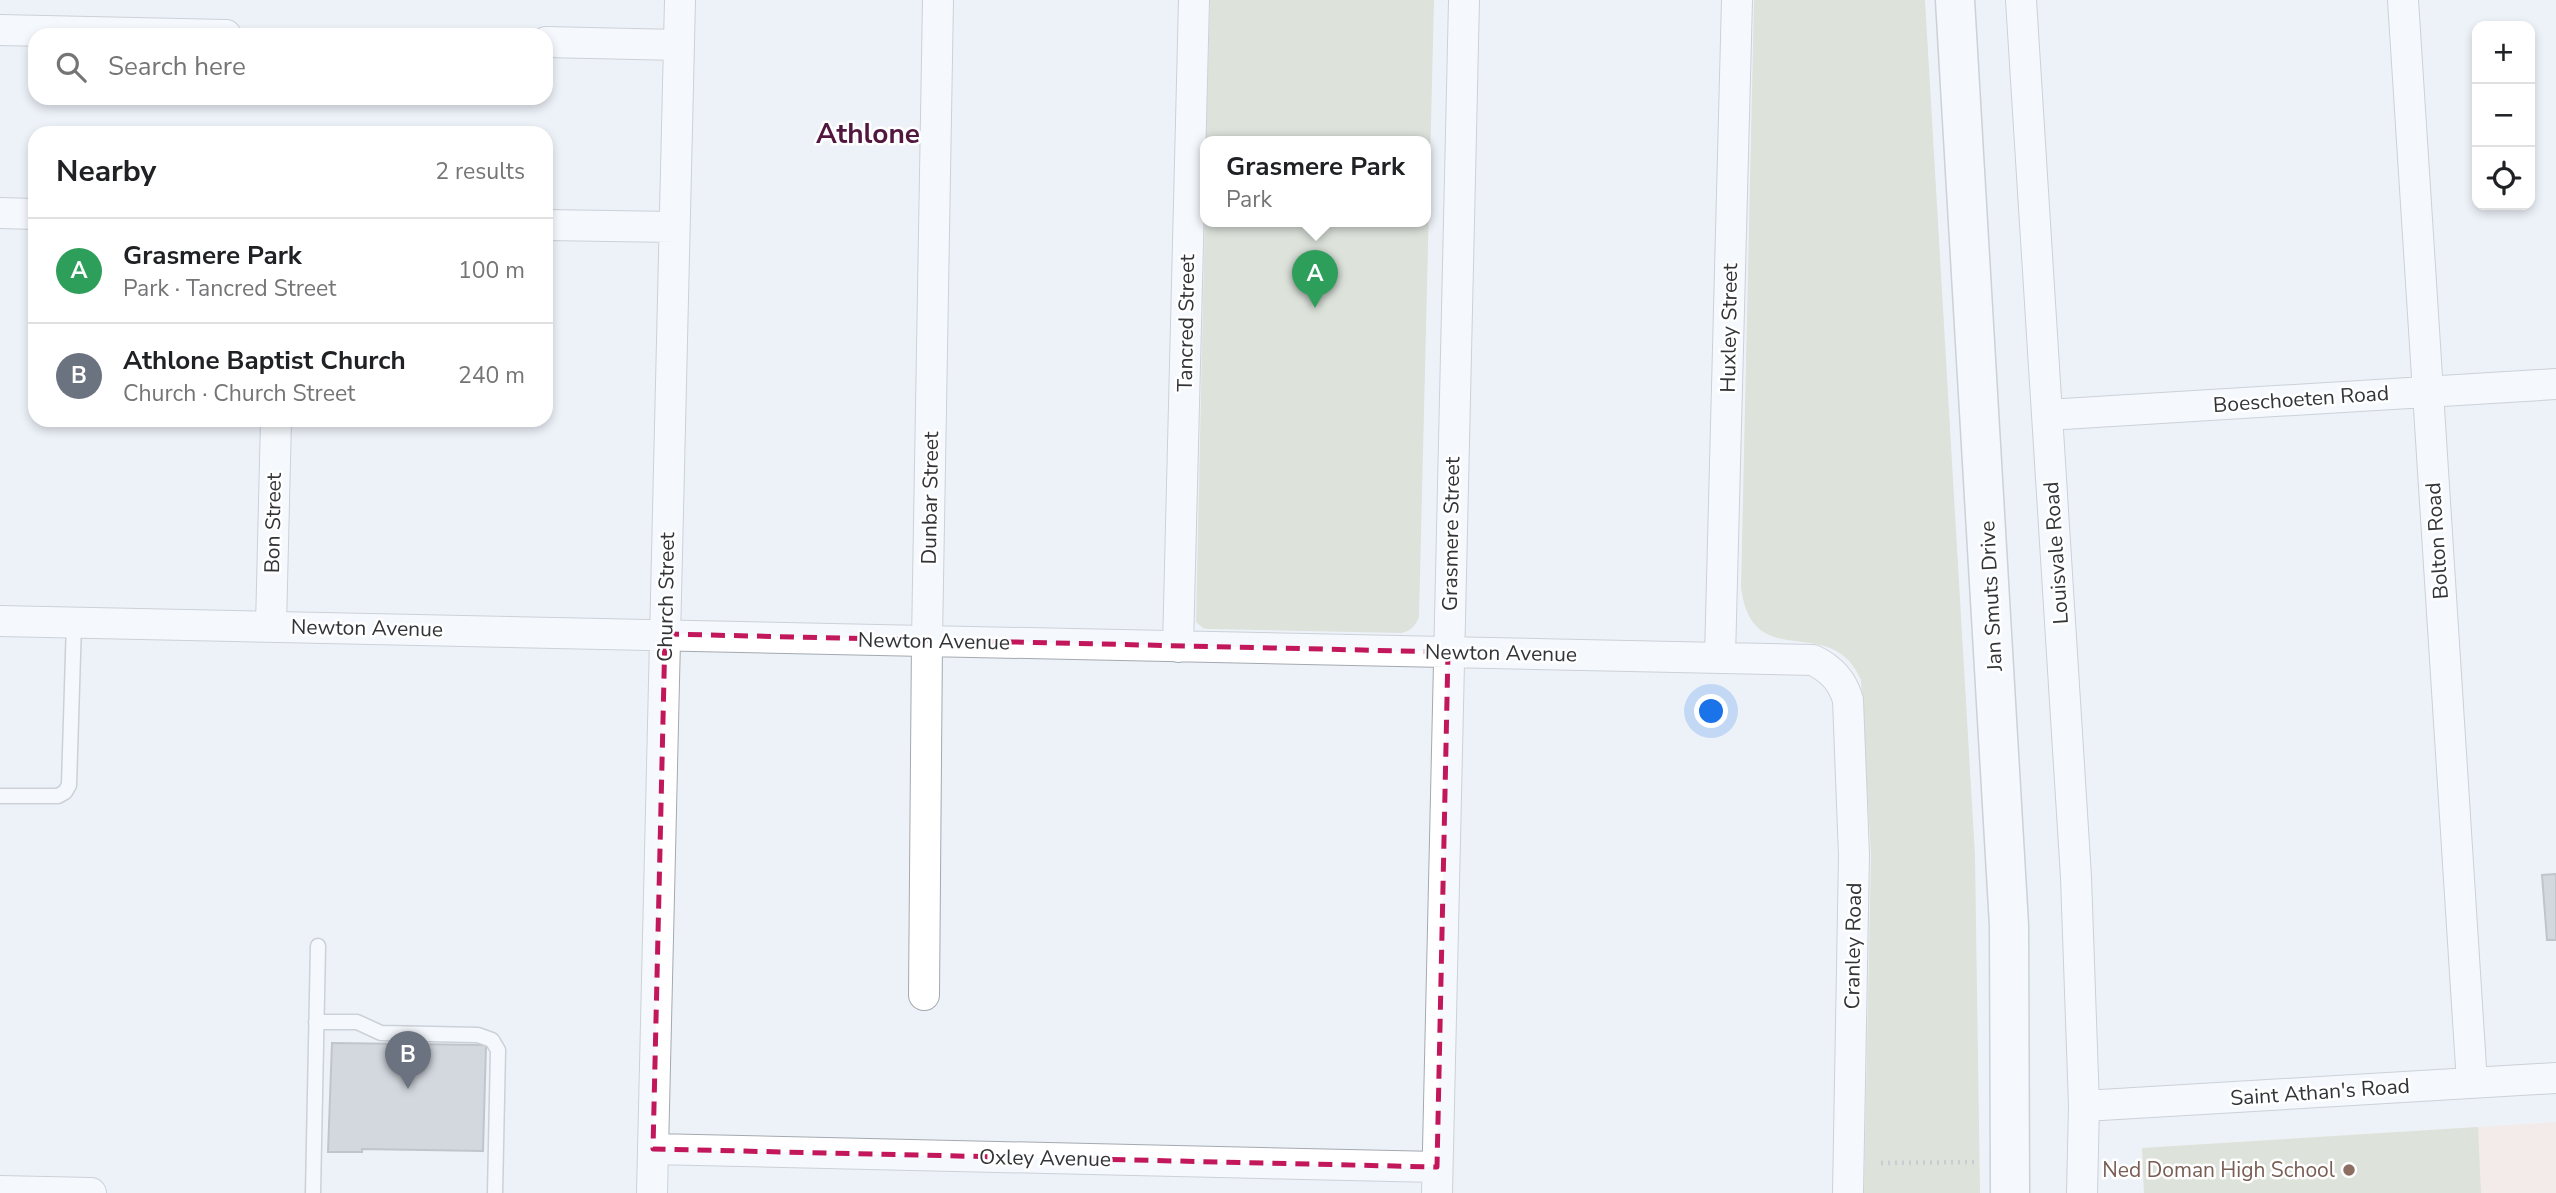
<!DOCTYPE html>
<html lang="en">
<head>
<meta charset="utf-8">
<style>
  :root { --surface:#fff; --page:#f2f2f2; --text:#202124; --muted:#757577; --line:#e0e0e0; --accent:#be4496 }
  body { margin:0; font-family:"Nunito Sans",sans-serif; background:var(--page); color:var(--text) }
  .controls { position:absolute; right:21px; top:21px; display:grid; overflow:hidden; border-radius:14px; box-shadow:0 4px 10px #0003 }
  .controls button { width:63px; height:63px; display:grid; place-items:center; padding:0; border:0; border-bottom:2px solid var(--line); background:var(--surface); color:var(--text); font:35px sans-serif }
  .you { position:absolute; left:1712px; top:712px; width:24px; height:24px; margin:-18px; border:5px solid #fff; border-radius:50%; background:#1a73e8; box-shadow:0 0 0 10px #1a73e833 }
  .badge { display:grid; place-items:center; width:46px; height:46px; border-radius:50%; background:var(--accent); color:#fff; font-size:23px; font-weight:700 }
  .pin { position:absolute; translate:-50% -58px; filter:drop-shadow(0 2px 4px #0008) }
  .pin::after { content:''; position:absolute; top:37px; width:24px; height:21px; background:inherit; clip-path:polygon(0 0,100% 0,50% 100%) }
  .popup { position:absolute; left:1200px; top:136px; width:231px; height:91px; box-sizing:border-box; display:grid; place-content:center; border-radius:14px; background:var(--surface); filter:drop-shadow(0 2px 5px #0005); font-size:23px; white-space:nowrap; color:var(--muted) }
  .popup b { font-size:26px; color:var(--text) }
  .popup::after { content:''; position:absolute; left:50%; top:100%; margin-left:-14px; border:14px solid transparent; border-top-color:var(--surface) }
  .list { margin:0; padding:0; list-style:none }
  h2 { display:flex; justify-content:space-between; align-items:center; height:91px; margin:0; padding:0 28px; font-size:30px }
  h2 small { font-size:23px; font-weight:400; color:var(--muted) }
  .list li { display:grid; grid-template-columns:46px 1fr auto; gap:21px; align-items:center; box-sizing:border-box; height:105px; padding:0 28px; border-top:2px solid var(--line) }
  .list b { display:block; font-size:26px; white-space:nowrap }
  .list p { margin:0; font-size:23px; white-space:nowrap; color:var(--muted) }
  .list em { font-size:23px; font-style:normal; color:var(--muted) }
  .icon { flex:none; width:38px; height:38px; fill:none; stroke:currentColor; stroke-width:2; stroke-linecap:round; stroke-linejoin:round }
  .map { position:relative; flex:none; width:2556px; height:1193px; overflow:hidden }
  .search { position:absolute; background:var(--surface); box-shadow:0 4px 10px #0003; left:28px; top:28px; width:525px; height:77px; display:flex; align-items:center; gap:18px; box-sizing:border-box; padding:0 24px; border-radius:21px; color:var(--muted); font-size:26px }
  .panel { position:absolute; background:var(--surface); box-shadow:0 4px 10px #0003; left:28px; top:126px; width:525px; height:301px; border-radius:21px }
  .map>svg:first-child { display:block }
  .education { fill:#f8e3d5 }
  .green { fill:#caceb5 }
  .building { fill:#b4b9bf; stroke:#898e94; stroke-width:2 }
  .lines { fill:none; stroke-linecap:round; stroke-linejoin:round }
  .service-casing { stroke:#a4a9b0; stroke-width:17 }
  .minor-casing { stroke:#a4a9b0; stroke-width:32 }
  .primary-casing { stroke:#a4a9b0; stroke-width:41 }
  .path { stroke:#9b9fa4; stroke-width:4.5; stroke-dasharray:2 5; stroke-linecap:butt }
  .service { stroke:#fff; stroke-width:14 }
  .minor { stroke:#fff; stroke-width:30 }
  .primary { stroke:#fff; stroke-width:38 }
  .marked { fill:none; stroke:#c2185b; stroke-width:5; stroke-dasharray:14 9; stroke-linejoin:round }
  .education-dot { fill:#8d6e63; stroke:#fff; stroke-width:2.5 }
  .labels { text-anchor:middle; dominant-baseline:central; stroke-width:5; stroke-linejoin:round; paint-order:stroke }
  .street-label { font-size:21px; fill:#323437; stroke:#fff }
  .education-label { font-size:21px; fill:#785e54; stroke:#fff; text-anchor:end }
  .district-label { font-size:28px; font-weight:bold; fill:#52173f; stroke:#fff }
</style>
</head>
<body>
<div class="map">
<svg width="2556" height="1193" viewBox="0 0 2556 1193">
  <rect width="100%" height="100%" fill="#edf2f9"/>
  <!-- education -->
  <path class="education" d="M2556 1122V1193H2144L2142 1148Z"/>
  <!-- green -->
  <path class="green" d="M1210 0H1434L1419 617C1415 626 1412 630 1402 633L1208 629 1203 628 1196 622 1205 212V222H1425V142H1206Z
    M1754 0H1925L1975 856 1980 1193H1864L1871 856 1861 680C1831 610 1752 677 1741 587Z
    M2478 1127 2481 1193H2144L2142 1148Z"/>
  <!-- building -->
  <path class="building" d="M2556 874V940H2547L2542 875Z
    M332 1043 486 1045 483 1151 362 1149V1152H328Z"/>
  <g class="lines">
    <!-- service casing -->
    <g class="service-casing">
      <path id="service" d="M0 796H58L65 792 69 785 74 622
        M316 1022H357L381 1033 478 1035 492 1040 498 1050 495 1193
        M313 1193 318 946"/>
    </g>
    <!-- minor casing -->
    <g class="minor-casing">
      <path id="minor" d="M2021 0 2076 877 2084 1106 2082 1193
        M2403 0 2472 1083
        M0 30 226 35
        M546 42 679 45
        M0 213 35 214
        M546 225 674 227
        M2047 415 2556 384
        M0 621 1813 660C1831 669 1842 680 1848 700L1854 855 1848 1193
        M271 626 276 420
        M1178 647 1194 0
        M1720 657 1737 0
        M924 995 927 640 938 0
        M2084 1106 2556 1078
        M653 1149 1437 1167
        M0 1191 91 1193
        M652 1193 680 0
        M1437 1193 1464 0"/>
    </g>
    <!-- primary casing -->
    <g class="primary-casing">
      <path id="primary" d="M1955 0 2009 925 2010 1193"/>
    </g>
    <!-- path -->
    <path class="path" d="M1881 1163 1974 1162"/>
    <!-- service -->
    <use href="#service" class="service"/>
    <!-- minor -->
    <use href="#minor" class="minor"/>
    <!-- primary -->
    <use href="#primary" class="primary"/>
  </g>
  <!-- marked area -->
  <path d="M0 0H2556V1193H0ZM665 634 1448 652 1437 1167 653 1149Z" fill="#edf2f9" fill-opacity=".55" fill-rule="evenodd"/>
  <path class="marked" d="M665 634 1448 652 1437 1167 653 1149Z"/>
  <!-- markers -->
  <circle class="education-dot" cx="2349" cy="1170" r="7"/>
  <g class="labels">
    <!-- street labels -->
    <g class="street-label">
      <text transform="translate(1186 323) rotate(-89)">Tancred Street</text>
      <text transform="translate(1729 328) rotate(-89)">Huxley Street</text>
      <text transform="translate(2301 399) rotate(-4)">Boeschoeten Road</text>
      <text transform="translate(930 498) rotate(-89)">Dunbar Street</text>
      <text transform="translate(273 523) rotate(-89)">Bon Street</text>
      <text transform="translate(1451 534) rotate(-89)">Grasmere Street</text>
      <text transform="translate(2437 541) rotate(-94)">Bolton Road</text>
      <text transform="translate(2056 553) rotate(-94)">Louisvale Road</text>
      <text transform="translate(1991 596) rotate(-93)">Jan Smuts Drive</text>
      <text transform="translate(666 597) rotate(-89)">Church Street</text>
      <text transform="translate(367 628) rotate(1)">Newton Avenue</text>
      <text transform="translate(934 641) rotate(1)">Newton Avenue</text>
      <text transform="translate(1501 653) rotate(1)">Newton Avenue</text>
      <text transform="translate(1853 946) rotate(-89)">Cranley Road</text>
      <text transform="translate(2320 1092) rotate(-4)">Saint Athan's Road</text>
      <text transform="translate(1045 1158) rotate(1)">Oxley Avenue</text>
    </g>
    <!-- education labels -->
    <g class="education-label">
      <text x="2335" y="1170">Ned Doman High School</text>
    </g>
    <!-- district labels -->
    <g class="district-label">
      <text x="868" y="134">Athlone</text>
    </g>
  </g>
</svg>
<div class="controls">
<button>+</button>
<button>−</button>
<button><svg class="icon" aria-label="locate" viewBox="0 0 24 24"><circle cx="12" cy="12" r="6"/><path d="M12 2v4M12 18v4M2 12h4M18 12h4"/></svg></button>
</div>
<div class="you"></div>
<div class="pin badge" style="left:1315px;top:308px;background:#2e9e5b">A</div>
<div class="popup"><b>Grasmere Park</b>Park</div>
<div class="pin badge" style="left:408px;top:1089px;background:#6b7280">B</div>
<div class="search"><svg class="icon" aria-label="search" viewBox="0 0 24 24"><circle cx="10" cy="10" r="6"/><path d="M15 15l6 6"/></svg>Search here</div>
<section class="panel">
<h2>Nearby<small>2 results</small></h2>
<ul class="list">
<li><span class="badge" style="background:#2e9e5b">A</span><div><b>Grasmere Park</b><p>Park · Tancred Street</p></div><em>100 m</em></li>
<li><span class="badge" style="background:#6b7280">B</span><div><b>Athlone Baptist Church</b><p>Church · Church Street</p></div><em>240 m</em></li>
</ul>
</section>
</div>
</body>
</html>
